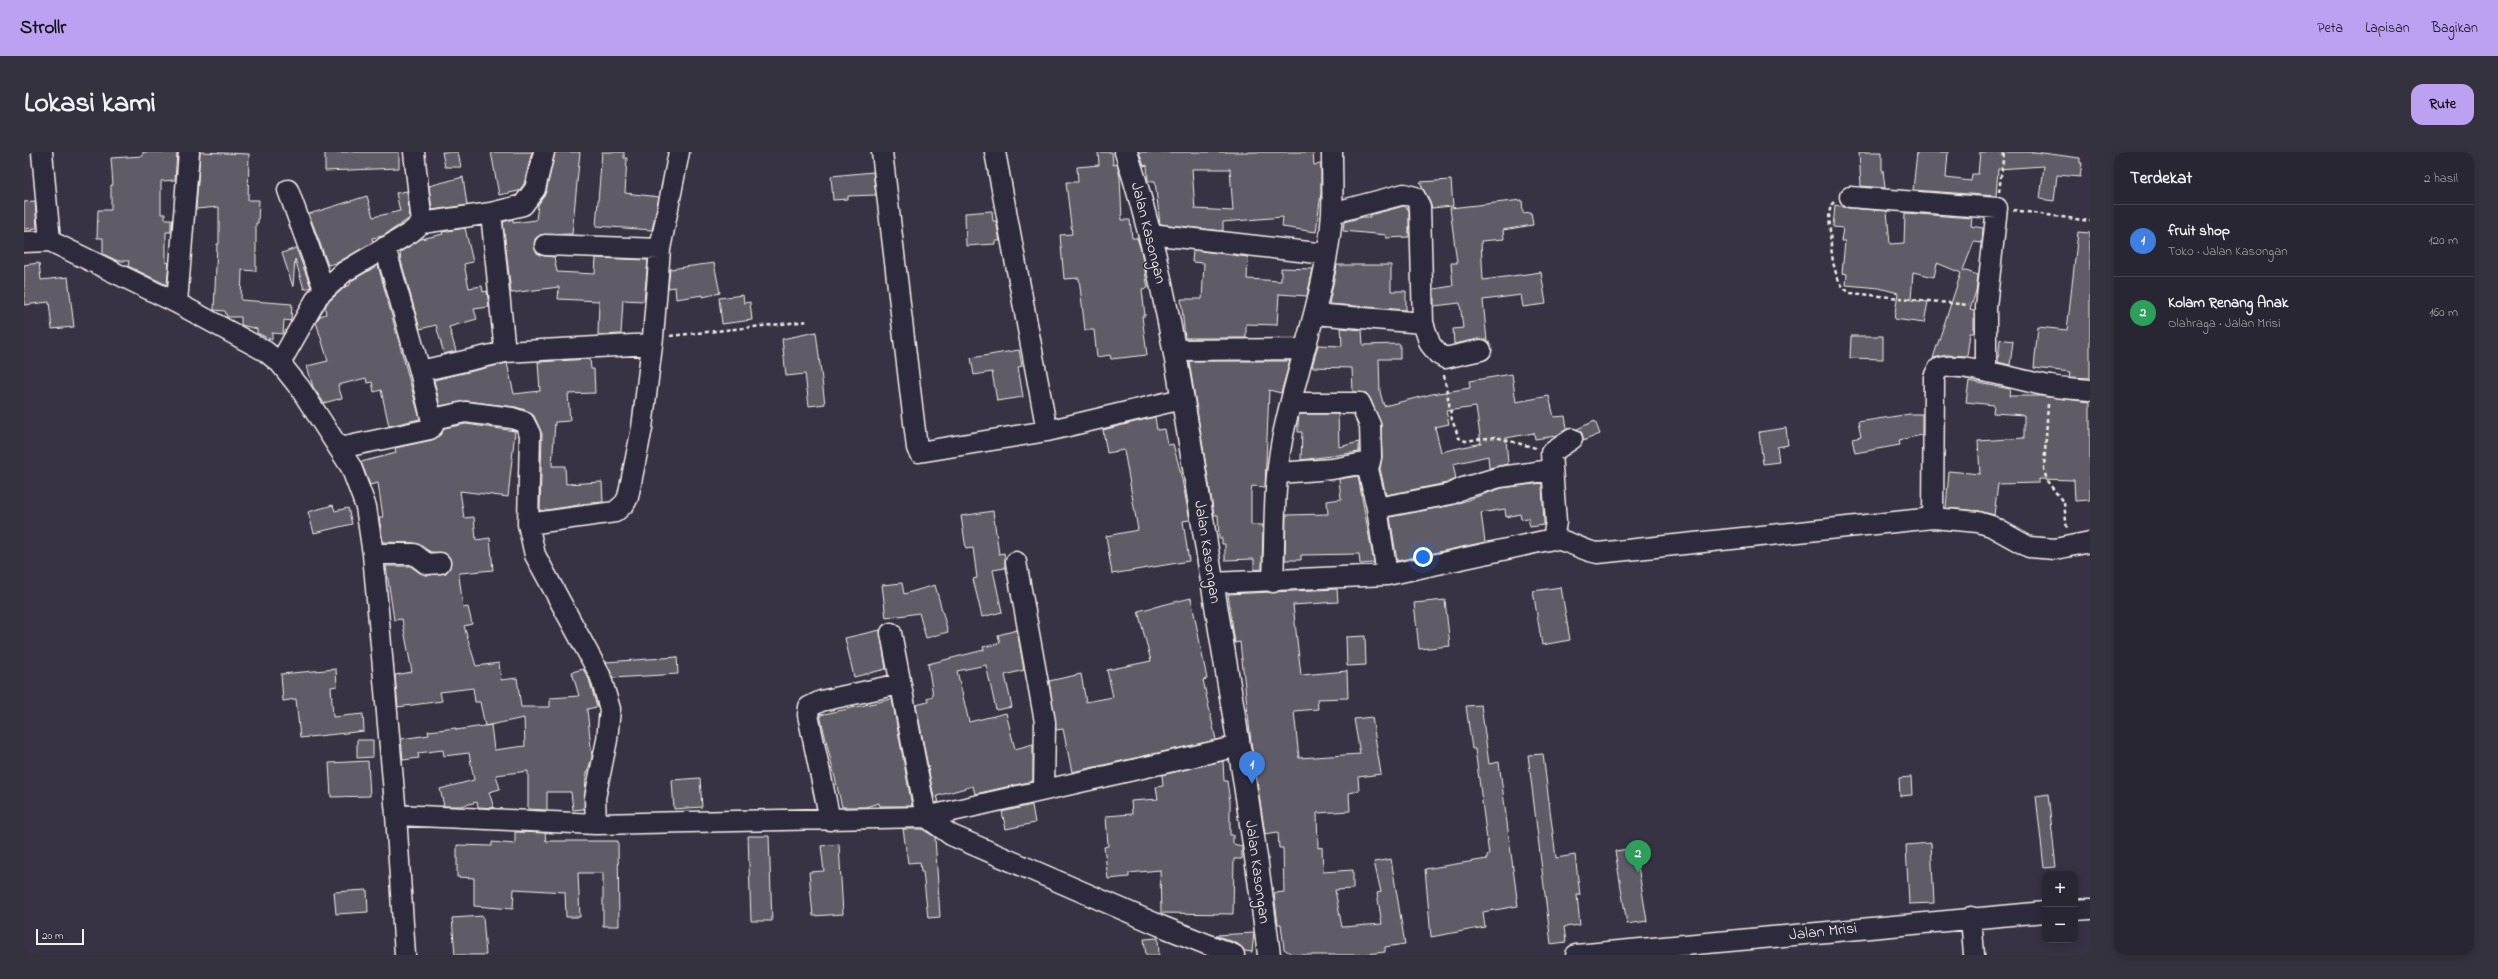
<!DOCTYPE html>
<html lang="id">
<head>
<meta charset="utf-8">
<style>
  :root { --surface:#292633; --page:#35323f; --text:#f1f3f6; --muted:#a5a5ac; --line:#45434e; --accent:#bca0f2 }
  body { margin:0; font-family:"Indie Flower",sans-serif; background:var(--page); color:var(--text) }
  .controls { position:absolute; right:12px; bottom:12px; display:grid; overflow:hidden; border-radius:8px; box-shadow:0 2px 10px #0003 }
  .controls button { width:36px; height:36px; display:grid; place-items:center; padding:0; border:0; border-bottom:1px solid var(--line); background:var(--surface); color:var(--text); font:20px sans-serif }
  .scale { position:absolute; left:12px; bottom:10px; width:48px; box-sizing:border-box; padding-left:4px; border:2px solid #f4f1e8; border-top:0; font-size:11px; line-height:14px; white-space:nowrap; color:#f4f1e8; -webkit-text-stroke:3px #2f2a3d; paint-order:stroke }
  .you { position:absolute; left:1399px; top:405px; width:14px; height:14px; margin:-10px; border:3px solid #fff; border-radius:50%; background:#1a73e8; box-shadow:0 0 0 6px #1a73e833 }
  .badge { display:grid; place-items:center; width:26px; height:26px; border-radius:50%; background:var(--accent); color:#fff; font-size:13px; font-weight:700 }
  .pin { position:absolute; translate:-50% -33px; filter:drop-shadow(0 1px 2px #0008) }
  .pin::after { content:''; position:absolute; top:21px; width:14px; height:12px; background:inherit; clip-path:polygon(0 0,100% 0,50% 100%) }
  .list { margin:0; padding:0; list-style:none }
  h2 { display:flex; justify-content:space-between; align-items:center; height:52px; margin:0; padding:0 16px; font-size:17px }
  h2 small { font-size:13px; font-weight:400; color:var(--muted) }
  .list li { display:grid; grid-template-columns:26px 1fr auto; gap:12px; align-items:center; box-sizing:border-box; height:72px; padding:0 16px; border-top:1px solid var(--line) }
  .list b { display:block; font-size:15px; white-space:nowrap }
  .list p { margin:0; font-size:13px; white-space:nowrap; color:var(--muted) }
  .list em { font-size:13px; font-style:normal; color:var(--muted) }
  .map { position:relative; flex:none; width:2066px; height:803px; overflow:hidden; border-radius:12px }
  header { display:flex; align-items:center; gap:24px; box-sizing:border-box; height:56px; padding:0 20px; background:var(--accent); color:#111 }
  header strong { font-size:19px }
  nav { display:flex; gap:22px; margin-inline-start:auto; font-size:14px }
  .intro { display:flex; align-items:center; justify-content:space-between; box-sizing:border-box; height:96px; padding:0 24px }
  h1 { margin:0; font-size:28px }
  .button { padding:10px 18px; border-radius:12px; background:var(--accent); color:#111; font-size:14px; font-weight:700 }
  main { display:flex; gap:24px; padding:0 24px }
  aside { flex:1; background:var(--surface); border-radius:12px; box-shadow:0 2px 10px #0003 }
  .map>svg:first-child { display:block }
  .building { fill:#5f5c67; stroke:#f4f1e8; fill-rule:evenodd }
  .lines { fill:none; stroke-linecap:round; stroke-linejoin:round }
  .minor-casing { stroke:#f4f1e8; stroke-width:23 }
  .major-casing { stroke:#f4f1e8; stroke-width:25 }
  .path { stroke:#f4f1e8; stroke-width:2.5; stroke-dasharray:4 3; stroke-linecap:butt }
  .minor { stroke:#2f2a3d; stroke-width:20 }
  .major { stroke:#2f2a3d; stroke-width:22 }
  .labels { text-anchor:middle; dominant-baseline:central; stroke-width:3; stroke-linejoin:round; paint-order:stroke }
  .street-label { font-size:16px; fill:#f4f1e8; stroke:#2f2a3d }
</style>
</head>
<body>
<header>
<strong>Strollr</strong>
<nav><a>Peta</a><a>Lapisan</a><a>Bagikan</a></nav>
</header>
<div class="intro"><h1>Lokasi kami</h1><a class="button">Rute</a></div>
<main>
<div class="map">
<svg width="2066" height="803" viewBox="0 0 2066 803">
  <rect width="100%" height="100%" fill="#373244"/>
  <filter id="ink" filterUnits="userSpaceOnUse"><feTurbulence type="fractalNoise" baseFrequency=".025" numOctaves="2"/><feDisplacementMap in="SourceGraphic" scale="8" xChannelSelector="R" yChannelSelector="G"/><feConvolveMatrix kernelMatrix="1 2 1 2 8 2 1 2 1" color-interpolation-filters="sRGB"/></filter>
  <g filter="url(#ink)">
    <!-- building -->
    <path class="building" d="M119 0H153L151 28 137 29V62H141V67H147V80H142V110L145 111 143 133 104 114 105 109H94L79 102V86H73L74 58H87V33H89L87 6 119 4Z
      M176 0 225 2 224 48H235L234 71H232V119L218 118 217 148 268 152 267 169 260 168 259 182 248 181V188L233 181V177L217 173V165H203L201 159 190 158 193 92H195V55L172 57Z
      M301 0H375V16L301 19Z
      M418 0H434L437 15H421Z
      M467 0H508L500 32 495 39 475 43Z
      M531 0H556L548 82 516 83 511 87V98L515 103 530 105 533 120 571 122 572 106 624 108 620 149 599 148 597 182 574 183 575 149 534 147 535 135 487 141 479 70 489 67V71L512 68 514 53 522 40Z
      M578 0H600V6H603L601 41 635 45 628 78 572 74Z
      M1074 0H1088L1089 13 1093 12 1096 25 1098 68H1106L1108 86H1113L1117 98 1124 136 1118 137 1121 164H1118L1123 203 1087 207 1086 203 1073 205 1070 178H1061L1055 126 1040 127 1036 83 1048 82 1042 30H1054L1053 15 1075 13Z
      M1115 0H1289L1290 13 1297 12V41L1292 80 1258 75 1259 65 1199 70V79L1136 72 1131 29H1124L1123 13 1120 14ZM1168 17H1206L1209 59 1171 57Z
      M1835 0H1858V18H1859L1861 36 1837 34Z
      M1893 0H1924L1922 26 1947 29 1948 22H1954L1956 0H2011L2056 6V11H2058L2056 25 2033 23 2030 49 2016 47 2020 14 1974 17 1972 44 1889 38Z
      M849 20 852 43 824 44V47L809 48 807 24Z
      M439 25 443 53 408 58 405 34Z
      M1427 28 1429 54 1408 56 1396 30Z
      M383 39 386 66 359 84 348 86 349 90 313 111 304 113 285 62 343 44 349 65 376 59 372 41Z
      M1498 48 1499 61 1507 60 1509 73 1479 78 1480 87 1457 89 1459 128 1517 120 1522 152 1499 155 1497 143 1459 148 1463 189 1455 187 1430 192 1429 177 1439 176 1436 151 1410 154V137L1429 134 1427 111H1433L1426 56Z
      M11 49 13 76 0 77V50Z
      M1811 53 1825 56 1863 59 1866 92 1880 91 1881 61 1948 66 1947 74 1959 76 1958 91 1950 90 1939 118 1954 123 1952 139 1946 158 1950 159V181H1946L1943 204 1923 203 1909 206 1937 121 1913 111 1910 125 1889 120 1887 148 1904 150 1900 171 1870 167 1874 141 1855 136 1822 133 1823 122 1818 121 1821 89H1817L1819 76 1809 75Z
      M1380 54 1385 58V85L1362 86V83L1319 79 1320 70 1339 65H1346V63Z
      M968 59 969 69H972L976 89H971V92L942 94 941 61Z
      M441 76 449 110 440 112 445 136 458 134 459 140 463 139 465 155 450 157 453 167 425 175 432 199 420 202 412 173 396 177 377 109 376 100 397 87 419 82 418 80Z
      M2054 80 2066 81V226L2046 225 2047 220 2010 216 2014 175 2043 178Z
      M272 96 287 135 280 137 271 107 269 135 258 101Z
      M1169 98 1224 105 1223 127 1257 129V116L1289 117 1283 144 1255 142 1253 173 1222 172V186H1161L1157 147H1178L1180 111 1168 110Z
      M15 111 17 128 44 125 50 175 28 177 25 150 0 153V113Z
      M690 111 696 141 679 145V143L652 147 651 135 644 136 646 117Z
      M354 113 396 267 365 274 357 238 350 240 348 230 343 231 342 226 314 233 318 246 300 251 289 235 283 214 304 209 292 170 296 164 302 162 301 156 303 151 321 135 326 133 327 129Z
      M1313 113H1367V139H1382V158L1305 152Z
      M719 143 720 151 726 150 728 168 698 172 695 146Z
      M1317 176 1338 178 1339 193 1376 192V207H1355L1356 240 1360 254 1408 242 1446 236 1445 229 1488 222 1492 250 1525 244 1530 265 1541 264 1543 277 1532 284 1511 287 1510 281 1482 286 1484 312 1465 316 1464 304 1429 312 1432 327 1423 331 1362 343 1356 317 1358 305 1357 272 1346 246 1342 241 1329 240 1328 216 1288 215 1294 193 1318 194ZM1452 255 1457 291 1417 300 1411 275 1425 272 1422 259Z
      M792 180 801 252 785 254 781 222 762 224 758 187Z
      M1827 184H1859V207L1826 206Z
      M1976 187 1989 189 1986 213 1974 210Z
      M995 198 998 214 994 215 999 245 973 249 968 220 950 223 947 206Z
      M566 207 567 217H570L571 241 544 242 546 269 531 270 528 314H541L542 332 578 330 579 350 555 352V353L516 359 518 282 510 264 504 259 492 255 442 249 416 254 410 228 483 211 490 242 516 239 514 210Z
      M1165 209H1266L1257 241 1245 238 1241 335 1228 334 1227 339V373H1239L1238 417 1230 418V407L1201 408V392H1198V386H1195L1194 363H1190Z
      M1945 229 1986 237 1985 244H2016L2066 250V348L2051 349 2050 328 2015 327V331L1974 332 1970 363 1955 359 1922 356 1925 319 1956 322 1954 289 2000 286V263L1969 261 1970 253 1942 250Z
      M1275 262H1314L1315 295 1335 290V300L1277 308 1278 280H1274V271Z
      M1886 262H1898V283L1875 288 1876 293 1831 301 1828 287 1837 285 1834 270Z
      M1131 265 1133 278 1141 277 1144 293 1149 292 1156 318 1166 368 1159 369 1165 409 1088 422 1082 384 1114 378 1100 298 1083 301 1079 278Z
      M1571 269 1576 282 1559 289 1558 281 1553 277Z
      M442 272 491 279 484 345 436 339 440 366 450 365 452 388 466 386 469 418 436 421 435 423 439 456 444 455 448 472 440 474 452 514 475 511 477 528 493 526 497 555H526V546L555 544 548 520 559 517 565 527 573 555 563 557 568 605 562 625 560 657 549 658 547 640H523V658L504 657V619L472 623 476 637 465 640 470 656 454 655 453 650 437 654H420L416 637 450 628 445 601 420 604 419 598 394 601 395 606 379 608 377 587 405 583 404 579 432 576V578L467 573 470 598 501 594 500 566 461 574 456 550H451L449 536 416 540 418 549 374 555 371 523 388 520 378 467 370 468 362 414H386L396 421 404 423 422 421 427 410 421 401 407 400 390 391 359 390 355 365H359L354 331 346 333 337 310 372 301 371 296 408 288 417 282 420 276Z
      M1762 276 1764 293 1753 295 1755 310 1739 312 1735 280Z
      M1334 324 1350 411 1336 412 1335 402 1277 403V408H1261L1262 363 1304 362 1303 349 1317 347 1315 327Z
      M1518 331 1520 373 1506 375 1504 366 1497 367 1496 362 1482 365 1481 357 1457 361 1461 390 1373 409 1366 365 1429 353 1478 336Z
      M309 353 311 359 324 356 328 372 290 381 284 360Z
      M969 359 975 402 980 401 981 406V416L969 418 978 460 958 465 949 427 953 426 949 396 942 397 937 364Z
      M878 431 880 442 911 433 924 480 902 486 895 461 862 466 858 433Z
      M1537 435 1546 488 1518 493 1509 439Z
      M1313 437 1314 450 1269 453 1277 523 1323 519 1324 546 1293 547 1294 557 1270 559 1275 606 1336 602 1330 567 1348 565 1357 622 1334 625 1335 639 1325 641 1326 659 1293 661 1294 696 1298 695 1299 720 1329 718V737L1311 738 1318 775 1358 772 1353 741 1357 740 1350 710 1367 707 1381 792 1361 795V800L1335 803H1269L1260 797 1257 772H1254L1250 741 1260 740 1259 696H1255L1254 680 1241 682 1227 590 1216 490 1211 491 1204 442Z
      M1167 446 1183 527 1179 528 1192 588 1048 620 1039 577 1032 578 1025 529 1057 522 1062 550 1089 545 1083 518 1127 509 1114 459Z
      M1421 448 1426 494 1395 497 1390 451Z
      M856 478 862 517 830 525 821 486Z
      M993 478 1000 518 981 523 988 555 972 558 962 513 933 519 945 570 982 561 991 597 1009 592V629L951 642 949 634 913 644 915 650 911 651 892 553 904 550 903 546 909 544 904 512 960 498 959 495 976 491 974 483Z
      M1341 484 1342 513 1323 514 1322 485Z
      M653 505 654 522 589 526 582 510Z
      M312 517 313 534 307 535 309 565 339 562 340 579 276 586 272 547 259 549 257 522Z
      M868 547 888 654H856L855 651 841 655H818L796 563Z
      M1457 553 1465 612 1475 610 1494 754 1459 760 1461 775 1407 785 1401 717 1463 707V703H1465L1451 597H1448L1442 554Z
      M333 588H349V605L333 606Z
      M1519 602 1532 706 1551 703 1556 743H1553L1556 773 1540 775 1542 790 1527 792 1504 603Z
      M344 609 346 644 307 645 305 611Z
      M1199 609 1200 629H1203L1206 650V683H1209V692L1218 694V707H1210L1209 762 1137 761 1136 718 1105 721V725L1084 727 1080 695 1084 694 1082 664 1108 662 1107 649 1134 647 1132 635 1139 634 1138 623Z
      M1887 625 1888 643 1876 644 1875 626Z
      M676 626 678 655 650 657 648 628Z
      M2024 642 2032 715 2020 716 2012 644Z
      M1008 653 1011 671 982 677 978 660Z
      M879 677H898L911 685 916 765 904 766 899 720H897L896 710 884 711Z
      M491 680 521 681 522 689H594L595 774H579V721H554L556 765H542L541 740 490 737 489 757 450 754V726L433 725V693L468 694V690L491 692Z
      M724 684H745L748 769H727Z
      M1907 691 1910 751 1885 752 1882 693Z
      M815 692 819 762 789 764 785 720 800 719 797 694Z
      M1611 696 1623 769 1603 772 1591 699Z
      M343 738 344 760 312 762 310 740Z
      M459 764 462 803H431L428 766Z
      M1230 781 1228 800 1221 799 1214 792 1192 783Z
      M1134 786 1135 803H1122L1120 787Z"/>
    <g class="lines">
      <!-- minor casing -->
      <g class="minor-casing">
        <path id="minor" d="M18 0 26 89
          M390 0 398 71
          M858 0 893 296 895 300 1023 279 1158 247
          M971 0 1023 279
          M264 38 300 137
          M1826 45 1973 56 1962 155V219
          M467 61 481 200
          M1308 61 1380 42 1391 45 1396 55 1399 171 1406 192 1414 202 1421 206 1457 198
          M1126 82 1302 102
          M0 90 26 89 153 151 241 199 256 211 276 236 327 315 342 355 349 402 372 663 381 803
          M521 93 636 97
          M153 151 165 0
          M1290 162 1399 171
          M1150 198 1279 197
          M256 211 294 144 320 120 386 81 398 71 467 61 499 53 511 37 520 0
          M396 219 481 200 628 192
          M1267 251H1336L1346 273 1347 305 1344 317 1353 356
          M409 267 441 260 488 266 500 270 506 282 504 372 511 403 576 523 586 557 583 588 571 646 572 672
          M316 296 406 277 409 274 396 219 361 95
          M1255 321 1308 317 1346 310
          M1909 366 1910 225 1914 217C1933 207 2002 231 2026 234 2039 236 2053 237 2066 238
          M504 372 591 360 601 351 604 345 618 276 629 185 636 97 655 0
          M1529 387 1532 370 1527 301 1548 287
          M349 402H390L403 412 416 411
          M992 410 1021 570 1020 637
          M1363 423 1353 356 1427 342 1439 336 1476 325 1528 318
          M1249 430C1251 383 1249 334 1258 288 1273 212 1303 138 1308 61 1309 40 1308 20 1308 0
          M1188 431 1363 423 1529 387C1545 388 1558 399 1574 401L1909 366 1954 370 1967 374 2005 395 2031 397 2066 390
          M867 481 902 665 927 683 1137 774 1210 803
          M372 663 572 672 902 665 1215 594
          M806 668 784 563 785 555 797 549 876 532
          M2051 758 2066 757
          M1947 765 1950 803
          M1552 803 2021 760"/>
      </g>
      <!-- major casing -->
      <g class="major-casing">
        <path id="major" d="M1102 0C1143 125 1160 256 1181 385 1203 524 1228 663 1245 803"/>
      </g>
      <!-- path -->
      <path class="path" d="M1975 40 1980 0
        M1810 50 1807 53 1805 62C1807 84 1805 131 1827 141L1945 153
        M1989 58 2066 69
        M646 184 785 169
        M1420 223 1428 268 1435 286 1441 289 1471 285 1512 296
        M2024 252 2020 317 2023 329 2040 351 2043 378"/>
      <!-- minor -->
      <use href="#minor" class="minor"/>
      <!-- major -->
      <use href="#major" class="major"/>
    </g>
  </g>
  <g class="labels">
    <!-- street labels -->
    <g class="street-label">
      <text transform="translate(1124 81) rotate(76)">Jalan Kasongan</text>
      <text transform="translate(1183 400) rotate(81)">Jalan Kasongan</text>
      <text transform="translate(1233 720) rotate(82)">Jalan Kasongan</text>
      <text transform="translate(1799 780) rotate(-6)">Jalan Mrisi</text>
    </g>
  </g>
</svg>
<div class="controls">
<button>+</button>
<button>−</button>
</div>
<div class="scale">20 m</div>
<div class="you"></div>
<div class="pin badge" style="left:1228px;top:632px;background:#3f7fe0">1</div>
<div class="pin badge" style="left:1614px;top:721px;background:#2e9e5b">2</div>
</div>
<aside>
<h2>Terdekat<small>2 hasil</small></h2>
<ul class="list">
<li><span class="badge" style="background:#3f7fe0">1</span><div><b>fruit shop</b><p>Toko · Jalan Kasongan</p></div><em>120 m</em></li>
<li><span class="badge" style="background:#2e9e5b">2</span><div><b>Kolam Renang Anak</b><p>Olahraga · Jalan Mrisi</p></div><em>160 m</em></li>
</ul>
</aside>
</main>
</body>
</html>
